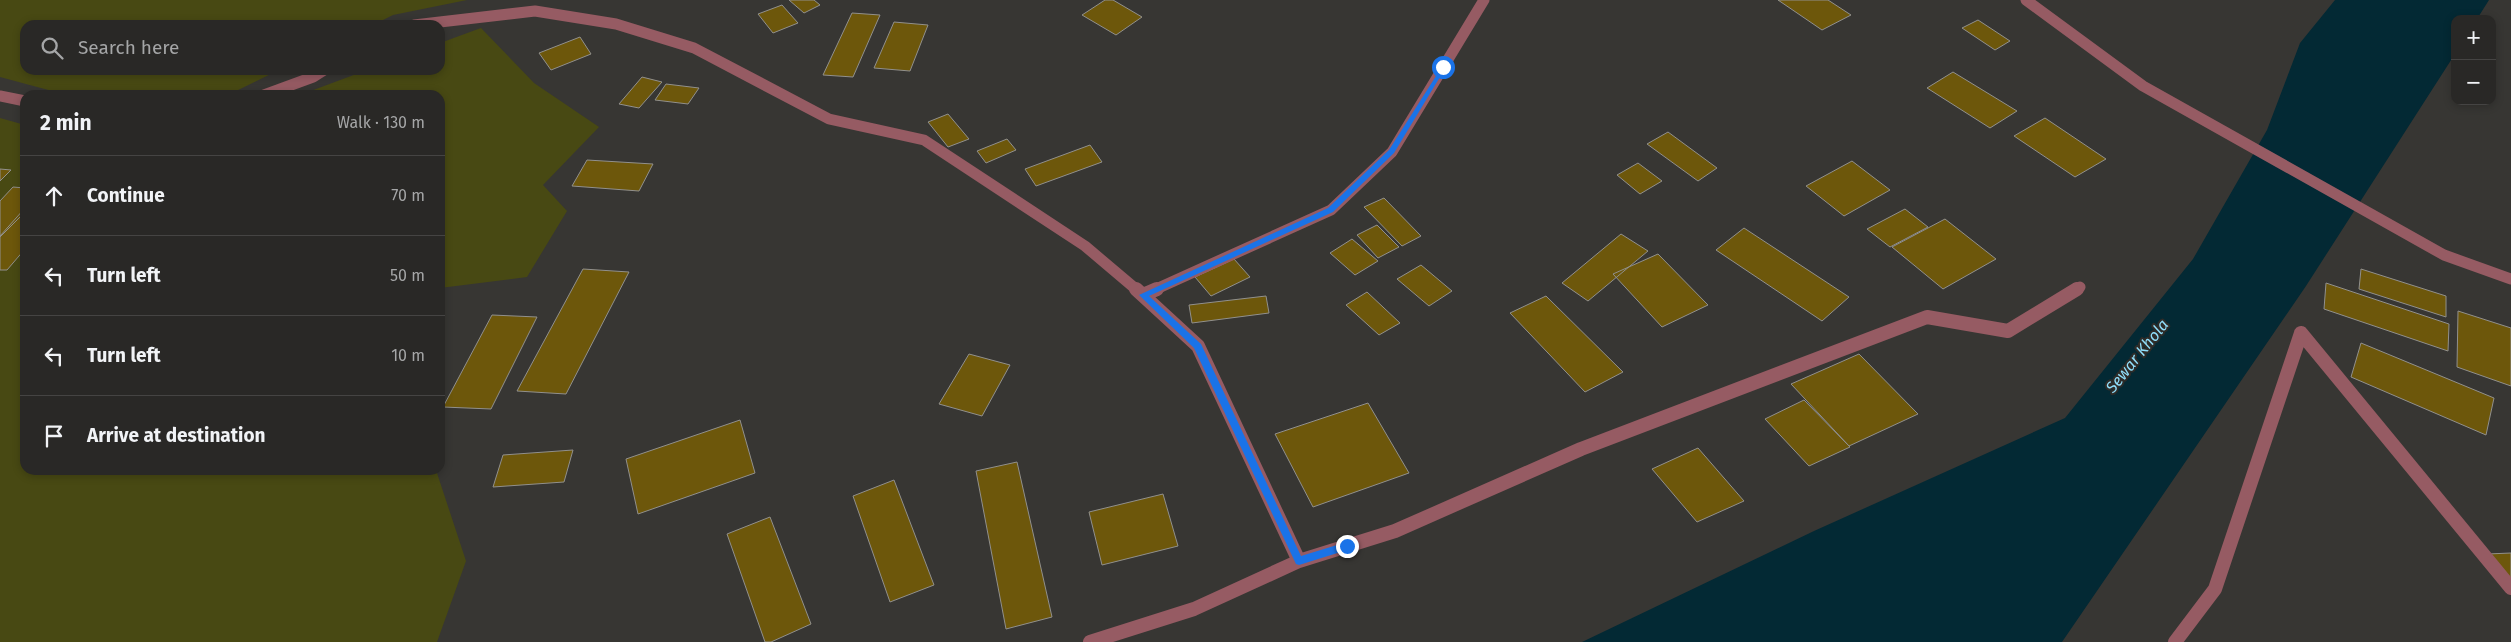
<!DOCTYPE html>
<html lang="en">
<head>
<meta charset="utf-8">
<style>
  :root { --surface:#292826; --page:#353432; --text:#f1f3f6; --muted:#a5a6a7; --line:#454443 }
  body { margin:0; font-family:"Fira Sans",sans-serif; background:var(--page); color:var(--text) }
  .controls { position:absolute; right:15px; top:15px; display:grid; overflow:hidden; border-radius:10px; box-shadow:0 2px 8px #0003 }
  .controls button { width:45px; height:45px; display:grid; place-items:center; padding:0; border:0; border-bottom:1px solid var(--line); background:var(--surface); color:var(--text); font:25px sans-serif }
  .stop { position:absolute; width:15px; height:15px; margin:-11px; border:4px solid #1a73e8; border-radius:50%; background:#fff }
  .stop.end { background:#1a73e8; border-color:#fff; box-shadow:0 1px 5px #0008 }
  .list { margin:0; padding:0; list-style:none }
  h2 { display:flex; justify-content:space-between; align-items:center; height:65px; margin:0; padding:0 20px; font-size:21px }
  h2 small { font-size:16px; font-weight:400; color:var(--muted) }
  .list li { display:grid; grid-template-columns:32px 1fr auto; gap:15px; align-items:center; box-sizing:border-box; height:80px; padding:0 20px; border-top:1px solid var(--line) }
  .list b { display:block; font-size:19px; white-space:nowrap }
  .list em { font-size:16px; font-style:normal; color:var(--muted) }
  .icon { flex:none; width:28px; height:28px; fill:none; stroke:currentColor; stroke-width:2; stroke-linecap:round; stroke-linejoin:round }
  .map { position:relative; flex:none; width:2511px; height:642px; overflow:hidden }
  .search { position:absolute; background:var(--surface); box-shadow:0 2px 8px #0003; left:20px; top:20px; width:425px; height:55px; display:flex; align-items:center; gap:12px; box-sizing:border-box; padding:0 18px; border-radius:15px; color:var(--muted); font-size:19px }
  .panel { position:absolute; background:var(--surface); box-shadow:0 2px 8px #0003; left:20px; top:90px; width:425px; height:385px; border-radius:15px }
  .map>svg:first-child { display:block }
  .green { fill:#484913 }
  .water { fill:#032934 }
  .building { fill:#6d570b; stroke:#91908d }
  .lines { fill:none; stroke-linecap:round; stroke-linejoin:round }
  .minor-far1 { stroke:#965b63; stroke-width:11 }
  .minor { stroke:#965b63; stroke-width:14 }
  .route { fill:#1a73e8 }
  .labels { text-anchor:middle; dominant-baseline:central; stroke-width:4; stroke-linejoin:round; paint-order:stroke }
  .water-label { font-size:16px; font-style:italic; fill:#90defa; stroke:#2d2c29 }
</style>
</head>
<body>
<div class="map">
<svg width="2511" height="642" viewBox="0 0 2511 642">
  <rect width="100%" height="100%" fill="#373633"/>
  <!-- green -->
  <path class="green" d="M0 0H467L393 15 373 25H25V70H279L228 95H67L0 77Z
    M481 28 534 83 599 127 543 185 567 211 527 277 440 288V95H300L367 70H440V43Z
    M0 118 25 125V470H436L466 561 437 642H0Z"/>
  <!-- water -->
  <path class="water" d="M2335 0H2489L2477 19H2455V54L2306 286 2062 642H1582L1814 531 2065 418 2193 259 2267 130 2300 43Z"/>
  <!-- building -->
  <path class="building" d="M789 0H814L820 5 804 13Z
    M1105 0H1113L1142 17 1116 35 1082 15Z
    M1778 0H1828L1851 15 1822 30Z
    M782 5 798 23 773 33 758 14Z
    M852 13 880 15 853 77 823 75Z
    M1978 20 2010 41 1995 50 1962 28Z
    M894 22 928 25 910 71 874 68Z
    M580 37 591 54 551 70 539 53Z
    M1953 72 2017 111 1990 128 1927 88Z
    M642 77 662 82 639 108 619 104Z
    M666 84 699 88 688 104 655 100Z
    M948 114 969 139 948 147 928 122Z
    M2045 118 2106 159 2075 177 2014 136Z
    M1668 132 1717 168 1698 181 1647 144Z
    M1007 139 1016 150 986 163 977 151Z
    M1090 145 1102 162 1036 186 1025 169Z
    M587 160 653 164 639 191 572 186Z
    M1852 161 1890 190 1844 216 1806 186Z
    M1638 163 1662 181 1640 194 1617 175Z
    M0 169 11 170 0 181Z
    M13 187 25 188V212L0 237V201Z
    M1384 198 1421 236 1402 246 1364 207Z
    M25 208V249L7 270H0V236Z
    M1905 209 1928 227 1890 247 1867 229Z
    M1945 219 1996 259 1943 289 1892 247Z
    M1377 225 1399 247 1378 258 1357 235Z
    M1744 228 1849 297 1822 321 1716 250Z
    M1621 234 1648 251 1588 301 1562 283Z
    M1352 239 1378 261 1355 275 1330 253Z
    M1658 254 1708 305 1662 327 1613 274Z
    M1234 259 1250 277 1211 296 1195 277Z
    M1421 265 1452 291 1429 306 1397 279Z
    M583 269 629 272 566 394 517 391Z
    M2361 269 2446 296V317L2359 289Z
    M2326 283 2449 324 2448 351 2324 309Z
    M1367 292 1400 323 1379 335 1346 305Z
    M1266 296 1269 313 1192 323 1189 305Z
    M1546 296 1623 372 1585 392 1510 313Z
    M2458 311 2511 328V386L2457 367Z
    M492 315 537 317 491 409 443 407Z
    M2361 343 2494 398 2486 435 2351 377Z
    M969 354 1010 365 982 416 939 404Z
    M1859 354 1918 414 1849 446 1791 384Z
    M1804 400 1850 447 1809 466 1765 419Z
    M1368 403 1409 473 1313 507 1275 434Z
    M740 420 755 473 638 514 626 459Z
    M1698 448 1744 501 1697 522 1652 469Z
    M573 450 564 482 493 487 503 455Z
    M1017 462 1052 617 1006 629 976 471Z
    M894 480 934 585 890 602 853 496Z
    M1163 494 1178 546 1102 565 1089 512Z
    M770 517 811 624 771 642H765L727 534Z
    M2511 553V583L2487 554Z"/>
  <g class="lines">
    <!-- minor-far1 -->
    <path class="minor-far1" d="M2026 0 2143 86 2444 255 2511 279
      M414 25 535 11 616 24 694 48 829 119 924 140 1085 246 1137 290
      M264 95 313 77 324 70
      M0 96 25 101
      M1154 290 1331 210 1392 152 1484 0
      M2075 290 2080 287"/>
    <!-- minor -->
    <path class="minor" d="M1136 289 1198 346 1299 561 1395 531 1581 449 1927 317 2008 331 2077 289
      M1143 295 1157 289
      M2301 333 2511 588
      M1090 642 1194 609 1299 561
      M2175 642 2215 589 2301 333"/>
  </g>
  <!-- route -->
  <path class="route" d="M1443 65 1446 67 1394 153 1333 212 1149 296 1201 344 1301 556 1347 542 1351 546 1347 550 1299 565 1296 564 1194 348 1139 295 1328 208 1389 150Z"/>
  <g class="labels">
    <!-- water labels -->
    <g class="water-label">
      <text transform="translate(2137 356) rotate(-51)">Sewar Khola</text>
    </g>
  </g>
</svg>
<div class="controls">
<button>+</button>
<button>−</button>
</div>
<div class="stop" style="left:1443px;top:67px"></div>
<div class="stop end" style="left:1347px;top:546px"></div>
<div class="search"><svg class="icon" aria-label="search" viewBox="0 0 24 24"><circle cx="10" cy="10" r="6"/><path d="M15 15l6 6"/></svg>Search here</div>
<section class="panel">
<h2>2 min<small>Walk · 130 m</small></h2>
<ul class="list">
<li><svg class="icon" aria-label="ahead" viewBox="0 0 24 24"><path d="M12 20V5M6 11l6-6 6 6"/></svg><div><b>Continue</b></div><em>70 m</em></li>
<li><svg class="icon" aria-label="left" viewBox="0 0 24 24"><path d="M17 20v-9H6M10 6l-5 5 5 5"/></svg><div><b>Turn left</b></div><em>50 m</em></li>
<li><svg class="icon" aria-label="left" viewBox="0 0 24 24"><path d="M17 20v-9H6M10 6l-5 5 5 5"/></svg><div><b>Turn left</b></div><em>10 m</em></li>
<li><svg class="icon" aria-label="arrive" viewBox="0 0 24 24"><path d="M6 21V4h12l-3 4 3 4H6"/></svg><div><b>Arrive at destination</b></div></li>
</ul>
</section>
</div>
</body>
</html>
